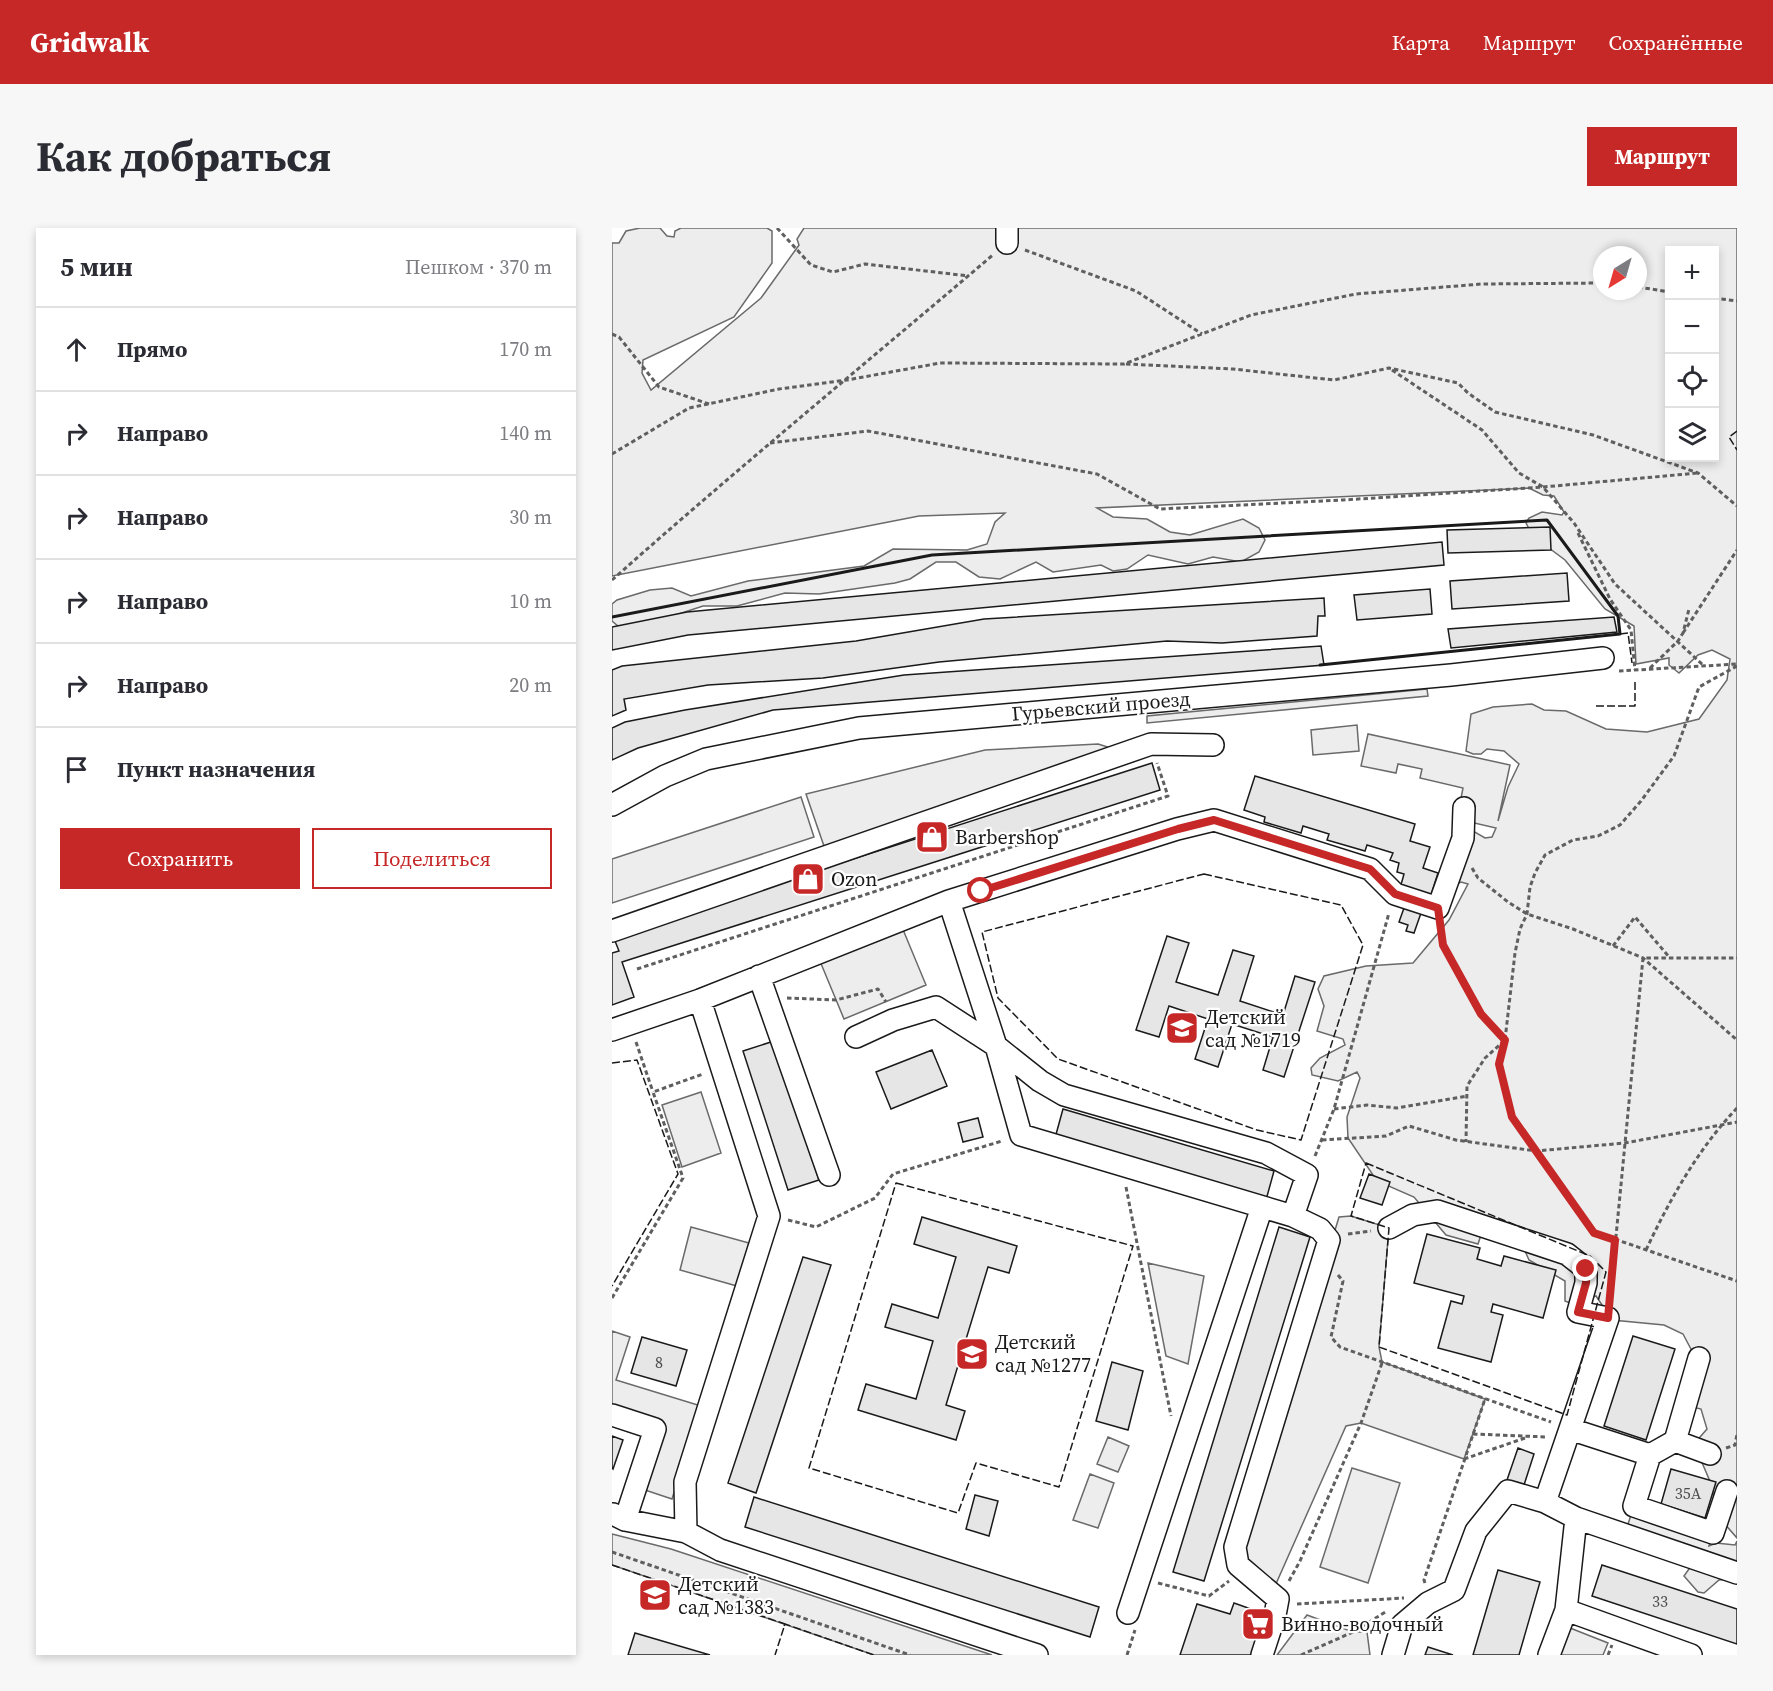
<!DOCTYPE html>
<html lang="ru">
<head>
<meta charset="utf-8">
<style>
  :root { --surface:#fff; --page:#f7f7f7; --text:#2b2b33; --muted:#7c7c81; --line:#e1e1e2; --accent:#c62828 }
  body { margin:0; font-family:"Source Serif 4",serif; background:var(--page); color:var(--text) }
  .controls { position:absolute; right:18px; top:18px; display:grid; overflow:hidden; border-radius:0px; box-shadow:0 3px 9px #0003 }
  .controls button { width:54px; height:54px; display:grid; place-items:center; padding:0; border:0; border-bottom:2px solid var(--line); background:var(--surface); color:var(--text); font:30px sans-serif }
  .compass { position:absolute; left:981px; top:18px; width:54px; height:54px; border-radius:50%; background:var(--surface); box-shadow:0 3px 9px #0003; rotate:217deg }
  .stop { position:absolute; width:18px; height:18px; margin:-14px; border:4px solid #c62828; border-radius:50%; background:#fff }
  .stop.end { background:#c62828; border-color:#fff; box-shadow:0 2px 6px #0008 }
  .list { margin:0; padding:0; list-style:none }
  h2 { display:flex; justify-content:space-between; align-items:center; height:78px; margin:0; padding:0 24px; font-size:26px }
  h2 small { font-size:20px; font-weight:400; color:var(--muted) }
  .list li { display:grid; grid-template-columns:39px 1fr auto; gap:18px; align-items:center; box-sizing:border-box; height:84px; padding:0 24px; border-top:2px solid var(--line) }
  .list b { display:block; font-size:22px; white-space:nowrap }
  .list em { font-size:20px; font-style:normal; color:var(--muted) }
  .actions { display:flex; gap:12px; padding:18px 24px }
  .actions a { flex:1; padding:14px 0; border:2px solid var(--accent); border-radius:0px; text-align:center; font-size:21px; color:var(--accent) }
  .actions .main { background:var(--accent); color:#fff }
  .icon { flex:none; width:33px; height:33px; fill:none; stroke:currentColor; stroke-width:2; stroke-linecap:round; stroke-linejoin:round }
  .map { position:relative; flex:none; width:1125px; height:1427px; overflow:hidden; border-radius:0px }
  header { display:flex; align-items:center; gap:36px; box-sizing:border-box; height:84px; padding:0 30px; background:var(--accent); color:#fff }
  header strong { font-size:28px }
  nav { display:flex; gap:33px; margin-inline-start:auto; font-size:21px }
  .intro { display:flex; align-items:center; justify-content:space-between; box-sizing:border-box; height:144px; padding:0 36px }
  h1 { margin:0; font-size:42px }
  .button { padding:15px 27px; border-radius:0px; background:var(--accent); color:#fff; font-size:21px; font-weight:700 }
  main { display:flex; gap:36px; padding:0 36px }
  aside { flex:1; background:var(--surface); border-radius:0px; box-shadow:0 3px 9px #0003 }
  .map>svg:first-child { display:block }
  .built { fill:#ededed; stroke:#6a6a6a; stroke-width:1.5; fill-rule:evenodd }
  .building { fill:#e6e6e6; stroke:#1a1a1a; stroke-width:1.5 }
  .lines { fill:none; stroke-linecap:round; stroke-linejoin:round }
  .minor-casing { stroke:#1a1a1a; stroke-width:24 }
  .path { stroke:#5f5f5f; stroke-width:3; stroke-dasharray:4.5 3; stroke-linecap:butt }
  .minor { stroke:#fff; stroke-width:21 }
  .fence { stroke:#1a1a1a; stroke-width:1.5; stroke-dasharray:8 3; stroke-linecap:butt }
  .wall { stroke:#1a1a1a; stroke-width:3 }
  .route { stroke:#c62828; stroke-width:8 }
  .labels { text-anchor:middle; dominant-baseline:central; stroke-width:4.5; stroke-linejoin:round; paint-order:stroke }
  .number-label { font-size:16px; fill:#4d4d4d }
  .street-label { font-size:20px; fill:#1a1a1a; stroke:#fff }
  .poi-label { font-size:20px; fill:#1a1a1a; stroke:#fff; text-anchor:start }
</style>
</head>
<body>
<header>
<strong>Gridwalk</strong>
<nav><a>Карта</a><a>Маршрут</a><a>Сохранённые</a></nav>
</header>
<div class="intro"><h1>Как добраться</h1><a class="button">Маршрут</a></div>
<main>
<aside>
<h2>5 мин<small>Пешком · 370 m</small></h2>
<ul class="list">
<li><svg class="icon" aria-label="ahead" viewBox="0 0 24 24"><path d="M12 20V5M6 11l6-6 6 6"/></svg><div><b>Прямо</b></div><em>170 m</em></li>
<li><svg class="icon" aria-label="right" viewBox="0 0 24 24"><path d="M7 20v-9h11M14 6l5 5-5 5"/></svg><div><b>Направо</b></div><em>140 m</em></li>
<li><svg class="icon" aria-label="right" viewBox="0 0 24 24"><path d="M7 20v-9h11M14 6l5 5-5 5"/></svg><div><b>Направо</b></div><em>30 m</em></li>
<li><svg class="icon" aria-label="right" viewBox="0 0 24 24"><path d="M7 20v-9h11M14 6l5 5-5 5"/></svg><div><b>Направо</b></div><em>10 m</em></li>
<li><svg class="icon" aria-label="right" viewBox="0 0 24 24"><path d="M7 20v-9h11M14 6l5 5-5 5"/></svg><div><b>Направо</b></div><em>20 m</em></li>
<li><svg class="icon" aria-label="arrive" viewBox="0 0 24 24"><path d="M6 21V4h12l-3 4 3 4H6"/></svg><div><b>Пункт назначения</b></div></li>
</ul>
<div class="actions"><a class="main">Сохранить</a><a>Поделиться</a></div>
</aside>
<div class="map">
<svg width="1125" height="1427" viewBox="0 0 1125 1427">
  <rect width="100%" height="100%" fill="#fff"/>
  <!-- built -->
  <path class="built" d="M28 0H48L55 8 62 9 63 3 69 0H155L160 3V35L122 89 31 132 30 145 39 162 149 70 187 17 185 11 192 0H1125V1310L1104 1286 1100 1258 1082 1216 1095 1201 1089 1181 1069 1176 1081 1125 1071 1106 1052 1097 1000 1092 984 1068 960 1076 953 1073V1053L917 1032 909 1014 870 1004 866 1016 834 1007 802 969 765 953 736 910 735 889 748 850 745 844 726 853 700 847 699 840 708 830 733 817 731 811 705 803 712 778 706 761 712 748 754 738 801 735 837 692 856 656 849 654 837 660 856 600 873 610 880 609 884 600 845 591 851 560 808 550 810 541 786 536 784 545 749 538 756 506 898 537 886 593 896 559 907 536 892 523 875 521 869 526H861L854 523 859 486 881 479 920 476 932 482 954 483 994 501 1035 504 1087 491 1115 452 1118 431 1100 422 1086 427 1067 445 1057 437V430L1024 436 1022 398 993 381 953 332 921 308 914 295 917 290 930 284 950 287 952 284 942 268 931 267 917 260 485 280 501 289 535 291 558 304 578 307 631 291 647 300 653 312 647 324 629 334 601 329 576 336 536 327 515 341 501 343 489 337 441 344 424 334 388 351 367 349 344 334H324L298 351 283 355 207 366 173 365 125 378H91L27 399 6 398 0 393V376L5 372 38 362 60 360 79 368 136 353 252 338 281 321 355 322 375 316 383 294 393 285 307 288 0 348V15H7L14 3ZM1058 22H1102V230H1058ZM990 27H1026V63H990Z
    M815 461 816 468 535 495V488Z
    M745 497 747 523 701 527 699 502Z
    M486 516 502 521 213 621 194 566 373 522Z
    M189 569 202 609 0 675V631Z
    M287 692 314 757 232 791 205 726Z
    M89 864 109 925 70 939 50 877Z
    M739 988 777 1000 767 1119 770 1134 873 1171 852 1231 749 1195 734 1198 663 1358 630 1330 627 1319 727 989Z
    M79 999 137 1015 125 1058 68 1042Z
    M536 1035 592 1048 576 1136 554 1128Z
    M0 1103 18 1109 4 1152 89 1178 60 1271 33 1262 53 1197 0 1180Z
    M496 1209 517 1218 506 1244 485 1236Z
    M740 1240 788 1255 756 1355 708 1339Z
    M478 1246 502 1255 486 1300 461 1292Z
    M1022 1278 1101 1305 1097 1318 1104 1315 1123 1317 1125 1313V1350L1107 1352 1092 1365 1086 1364 1072 1348 1087 1327 1014 1302Z
    M0 1306 59 1321 380 1427H262L0 1337Z
    M695 1387 741 1404H755L758 1427H665Z
    M953 1398 996 1415 991 1427H942Z"/>
  <!-- building -->
  <path class="building" d="M938 299 939 322 836 325 835 302Z
    M830 314 832 337 76 407 0 422V399L75 384Z
    M955 345 957 373 840 381 838 353Z
    M818 361 820 386 745 392 742 367Z
    M712 370 713 388H706L705 408 610 415 555 413 327 434 211 450 96 457 12 471 14 482 0 488V442L10 438 244 413 372 391Z
    M1002 389 1005 404 839 420 836 401Z
    M709 418 712 437 161 482 26 520 0 532V500L13 494 73 482 292 447Z
    M540 535 548 562 10 734 22 769 0 777V725L7 723 1 708Z
    M643 548 803 596 798 613 818 619 811 640 826 645 817 673 787 664 792 646 785 644 787 635 778 632 781 625 755 617 753 623 715 612 717 606 691 598 689 605 652 594 653 589 632 582Z
    M792 680 809 685 802 705 794 703 796 697 787 694Z
    M555 708 577 715 564 754 606 767 621 722 642 728 628 773 671 787 683 748 703 754 672 849 651 842 661 809 620 796 606 839 583 831 596 791 557 778 547 809 524 802Z
    M162 813 207 952 176 962 131 823Z
    M320 822 335 858 279 881 264 844Z
    M451 881 662 943 654 972 443 910Z
    M366 890 371 909 351 914 346 895Z
    M757 946 778 954 770 977 748 970Z
    M310 989 405 1018 397 1045 376 1039 334 1177 353 1183 344 1212 246 1182 254 1156 304 1171 321 1113 273 1099 280 1076 326 1090 344 1029 302 1016Z
    M667 999 698 1009 592 1353 561 1344Z
    M815 1006 868 1020 865 1031 889 1038 892 1028 944 1042 931 1090 881 1076 879 1084 891 1087 879 1134 826 1120 839 1073 850 1076 852 1068 802 1055Z
    M191 1029 219 1037 144 1265 116 1255Z
    M1021 1108 1063 1121 1034 1212 992 1198Z
    M30 1109 75 1122 64 1158 19 1145Z
    M500 1134 531 1143 516 1202 484 1193Z
    M0 1208 11 1212 1 1241 0 1240Z
    M906 1220 922 1226 912 1257 895 1252Z
    M1059 1241 1104 1254 1093 1290 1049 1276Z
    M363 1267 386 1273 377 1308 354 1301Z
    M142 1269 487 1379 478 1409 133 1299Z
    M990 1337 1125 1381V1416L980 1368Z
    M886 1342 928 1354 907 1427H861Z
    M622 1375 653 1386 640 1427H568L585 1376 618 1386Z
    M23 1405 98 1427H16Z
    M816 1419 841 1427H813Z"/>
  <g class="lines">
    <!-- minor casing -->
    <g class="minor-casing">
      <path id="minor" d="M395 15V0
        M0 577 53 548 94 531 247 500 839 447 991 430
        M337 673 384 818 409 907 681 988
        M0 703 539 516 601 517
        M147 748 217 947
        M88 772 157 988 73 1254 74 1304 108 1322 425 1427
        M0 802 88 772 337 673 565 601 602 592 758 641 783 666 826 680 851 610 852 580
        M244 809 281 792 324 779 384 818 428 853 452 867 654 925 695 947 681 988 708 1001 717 1012 623 1319 626 1337 666 1371 663 1387 650 1427
        M777 1000 801 987 825 983 955 1026 974 1041V1055L966 1084 996 1090 933 1274
        M0 1187 43 1201 13 1292
        M958 1201 1038 1227 1063 1213 1087 1130
        M1063 1213 1098 1226
        M1038 1227 1022 1278 1101 1305 1115 1263
        M1 1286 13 1292 74 1304
        M964 1290 1125 1345
        M954 1382 1079 1427
        M516 1385 650 979
        M781 1427 790 1397 816 1375 842 1362 864 1303 896 1263 933 1274 964 1290 954 1382 937 1427"/>
    </g>
    <!-- path -->
    <path class="path" d="M165 0 199 37 221 44 253 36 357 48
      M413 22 524 63 590 106
      M1026 59 1058 64
      M1102 70 1125 73
      M0 106 7 109 47 159 97 176
      M514 136 621 141 722 152 777 140 846 155 856 165 883 184 981 207 1086 245 1125 278
      M780 142 870 202 907 245 931 259 962 295 1003 356 1091 437
      M158 215 256 203 485 246 548 281 731 272 931 259 1086 245
      M0 226 77 180 167 161 235 152 328 135 512 136 639 87 744 66 870 56 990 55
      M966 305 998 371 1019 402 1023 442
      M0 352C125 241 254 135 382 26
      M1071 405 1125 322
      M1125 438 1087 459 1062 528 1029 573 1008 597 986 608 961 612 933 627 923 645 918 659 915 686 908 701 903 725 893 812 887 836 900 889 982 1004 1125 1053
      M1038 440 1066 413 1071 405 1077 381
      M1007 443 1125 436
      M860 640 866 650 896 674 915 686 961 701 1031 730 1125 812
      M829 697 831 717 869 786 893 812 873 830 855 858 854 914
      M1001 718 1023 689 1058 730
      M25 741 556 568 545 535
      M175 770 224 772 266 761 274 774
      M24 814 41 864
      M722 881 755 877 785 880 855 868
      M710 912 774 908 797 898 844 912 924 923 1013 915 1125 894
      M703 928 722 881 777 685
      M514 959 559 1188
      M176 992 204 999 263 970 281 946 390 913
      M736 1006 759 1003
      M1034 1022C1058 971 1086 921 1125 880
      M726 1047 731 1053 719 1109 728 1119 939 1194
      M0 1070 71 950 41 864 91 846
      M998 1070 1031 730H1125
      M861 1206 935 1209
      M1114 1220 1123 1217 1125 1206
      M852 1231 916 1209
      M0 1324 298 1427
      M677 1353 688 1333 749 1195 770 1135
      M546 1355 597 1368 617 1353
      M813 1355 812 1352 873 1171
      M685 1376 792 1370
      M515 1427 523 1402
      M689 1427 741 1404 775 1383
      M996 1427 1000 1417"/>
    <!-- minor -->
    <use href="#minor" class="minor"/>
    <!-- fence -->
    <path class="fence" d="M1125 203 1117 209 1125 222
      M1008 406 1016 405 1020 435
      M984 478H1023V453
      M592 646 729 677 751 717 689 912 645 902 446 831 386 770 370 704Z
      M0 835 25 832 66 946 0 1058
      M754 935 978 1028 994 1044 955 1187 767 1119 777 1000 739 988Z
      M284 955 521 1018 447 1259 364 1235 346 1285 197 1240Z
      M0 1337 173 1396 163 1427
      M172 1398 173 1396 262 1427"/>
    <!-- wall -->
    <path class="wall" d="M0 389 320 327 935 292 1006 388 1008 406 708 437"/>
  </g>
  <g class="lines">
    <!-- route -->
    <path class="route" d="M369 663 566 601 602 592 758 641 783 666 826 680 831 717 869 786 893 812 887 836 900 889 982 1005 1003 1012 996 1090 966 1084 974 1055V1041"/>
  </g>
  <!-- icons -->
  <defs>
    <g id="shop-square" transform="scale(1.725)"><rect x="-9" y="-9" width="18" height="18" rx="4" fill="#c62828" stroke="#fff"/><path d="M-5-2.5h2.3a2.7 3.5 0 0 1 5.4 0H5L5.5 6h-11ZM-1.5-2.5h3a1.5 2.3 0 0 0-3 0Z" fill="#fff"/></g>
    <g id="school-square" transform="scale(1.725)"><rect x="-9" y="-9" width="18" height="18" rx="4" fill="#c62828" stroke="#fff"/><path d="M0-5L7-2L0 1L-7-2ZM-4 1L0 2.5L4 1V4Q0 6-4 4Z" fill="#fff"/></g>
    <g id="supermarket-square" transform="scale(1.725)"><rect x="-9" y="-9" width="18" height="18" rx="4" fill="#c62828" stroke="#fff"/><path d="M-6-5.5h2.5l.6 2H6L4.5 2H-2.5L-4.4-4H-6ZM-1.5 3.2a1.3 1.3 0 1 0 .1 0ZM3 3.2a1.3 1.3 0 1 0 .1 0Z" fill="#fff"/></g>
  </defs>
  <g fill-rule="evenodd">
    <use href="#shop-square" x="320" y="609"/>
    <use href="#shop-square" x="196" y="651"/>
    <use href="#school-square" x="570" y="800"/>
    <use href="#school-square" x="360" y="1126"/>
    <use href="#school-square" x="43" y="1367"/>
    <use href="#supermarket-square" x="646" y="1396"/>
  </g>
  <g class="labels">
    <!-- number labels -->
    <g class="number-label">
      <text x="47" y="1134">8</text>
      <text x="1076" y="1265">35А</text>
      <text x="1048" y="1373">33</text>
    </g>
    <!-- street labels -->
    <g class="street-label">
      <text transform="translate(489 478) rotate(-5)">Гурьевский проезд</text>
    </g>
    <!-- poi labels -->
    <g class="poi-label">
      <text x="343" y="609">Barbershop</text>
      <text x="219" y="651">Ozon</text>
      <text x="593" y="789">Детский<tspan x="593" dy="23">сад №1719</tspan></text>
      <text x="383" y="1114">Детский<tspan x="383" dy="23">сад №1277</tspan></text>
      <text x="66" y="1356">Детский<tspan x="66" dy="23">сад №1383</tspan></text>
      <text x="669" y="1396">Винно-водочный</text>
    </g>
  </g>
</svg>
<div class="controls">
<button>+</button>
<button>−</button>
<button><svg class="icon" aria-label="locate" viewBox="0 0 24 24"><circle cx="12" cy="12" r="6"/><path d="M12 2v4M12 18v4M2 12h4M18 12h4"/></svg></button>
<button><svg class="icon" aria-label="layers" viewBox="0 0 24 24"><path d="M12 4l9 5-9 5-9-5zM3 14l9 5 9-5"/></svg></button>
</div>
<svg class="compass" viewBox="-18 -18 36 36"><path d="M0-13l5 13h-10z" fill="#e53935"/><path d="M0 13l5-13h-10z" fill="#7c7c81"/></svg>
<div class="stop" style="left:369px;top:663px"></div>
<div class="stop end" style="left:974px;top:1041px"></div>
</div>
</main>
</body>
</html>
